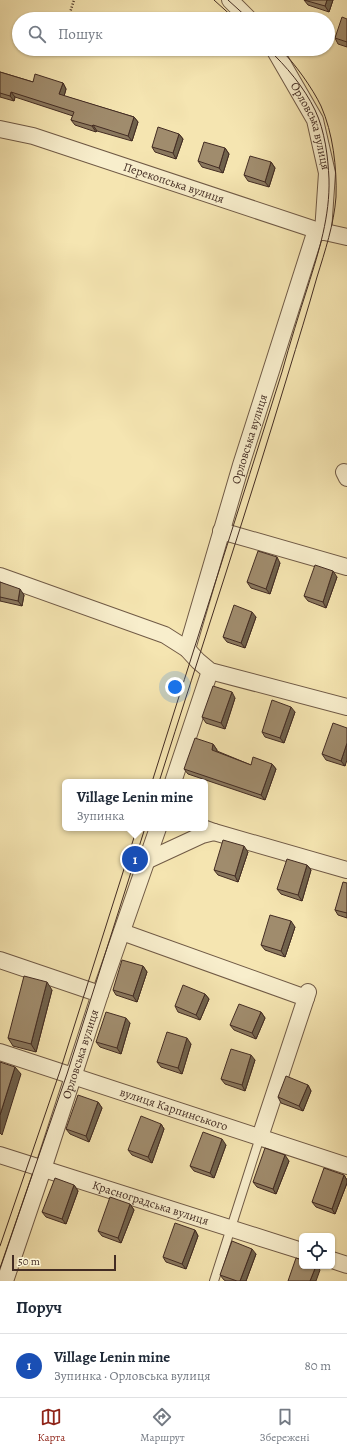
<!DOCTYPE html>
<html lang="uk">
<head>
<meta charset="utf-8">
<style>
  :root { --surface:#fff; --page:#f6f6f7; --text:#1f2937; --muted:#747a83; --line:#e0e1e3; --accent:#8f2418 }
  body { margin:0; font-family:Alegreya,serif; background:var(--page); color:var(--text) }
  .controls { position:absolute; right:12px; bottom:12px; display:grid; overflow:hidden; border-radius:6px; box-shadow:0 1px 3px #0004 }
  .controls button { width:36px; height:36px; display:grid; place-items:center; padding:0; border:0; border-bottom:1px solid var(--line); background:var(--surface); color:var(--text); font:20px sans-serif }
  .scale { position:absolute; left:12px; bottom:10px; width:104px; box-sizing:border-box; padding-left:4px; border:2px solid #432c23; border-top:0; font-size:11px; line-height:14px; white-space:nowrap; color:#432c23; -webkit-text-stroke:3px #f8eecc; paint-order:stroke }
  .you { position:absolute; left:175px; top:687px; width:14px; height:14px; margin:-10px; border:3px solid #fff; border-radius:50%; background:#1a73e8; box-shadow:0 0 0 6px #1a73e833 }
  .badge { display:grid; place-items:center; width:26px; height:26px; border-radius:50%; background:var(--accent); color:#fff; font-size:13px; font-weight:700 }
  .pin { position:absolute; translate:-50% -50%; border:2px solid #fff; box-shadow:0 1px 4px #0006 }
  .popup { position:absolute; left:62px; top:779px; width:146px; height:52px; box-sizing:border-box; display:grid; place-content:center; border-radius:6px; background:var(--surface); filter:drop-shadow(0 1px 3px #0005); font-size:13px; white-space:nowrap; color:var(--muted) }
  .popup b { font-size:15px; color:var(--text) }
  .popup::after { content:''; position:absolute; left:50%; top:100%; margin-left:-8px; border:8px solid transparent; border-top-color:var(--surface) }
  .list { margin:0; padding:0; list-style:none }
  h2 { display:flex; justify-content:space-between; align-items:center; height:52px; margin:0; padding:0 16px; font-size:17px }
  h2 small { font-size:13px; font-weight:400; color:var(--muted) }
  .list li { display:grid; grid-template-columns:26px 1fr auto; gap:12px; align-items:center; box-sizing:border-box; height:64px; padding:0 16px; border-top:1px solid var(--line) }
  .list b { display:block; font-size:15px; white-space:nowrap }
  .list p { margin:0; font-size:13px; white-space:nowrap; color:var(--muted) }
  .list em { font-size:13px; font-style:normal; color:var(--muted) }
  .icon { flex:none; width:22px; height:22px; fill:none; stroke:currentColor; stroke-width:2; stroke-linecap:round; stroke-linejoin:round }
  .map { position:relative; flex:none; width:347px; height:1281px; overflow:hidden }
  .search { position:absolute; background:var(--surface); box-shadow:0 1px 3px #0004; left:12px; right:12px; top:12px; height:44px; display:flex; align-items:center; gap:10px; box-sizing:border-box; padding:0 14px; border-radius:22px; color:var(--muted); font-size:15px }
  .sheet { height:116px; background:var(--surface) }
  nav { display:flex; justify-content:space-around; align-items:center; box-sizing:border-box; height:56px; border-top:1px solid var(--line); background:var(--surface); font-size:11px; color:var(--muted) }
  nav a { display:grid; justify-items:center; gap:2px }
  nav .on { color:var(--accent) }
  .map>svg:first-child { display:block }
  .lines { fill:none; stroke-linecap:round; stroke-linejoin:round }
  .lane-casing { stroke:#705a46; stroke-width:10 }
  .street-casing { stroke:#705a46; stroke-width:18 }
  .path { stroke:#432c23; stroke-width:2.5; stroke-dasharray:1 2; stroke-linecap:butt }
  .lane { stroke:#f8eecc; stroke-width:8 }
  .street { stroke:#f8eecc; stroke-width:16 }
  .tram { stroke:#432c23; stroke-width:1 }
  .wall { fill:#8a785e; stroke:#432c23 }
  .shaded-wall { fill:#70624c; stroke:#432c23 }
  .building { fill:#a08c6d; stroke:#432c23 }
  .labels { text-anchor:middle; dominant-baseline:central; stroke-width:3.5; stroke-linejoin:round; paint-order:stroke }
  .street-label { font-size:12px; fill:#432c23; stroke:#f8eecc }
</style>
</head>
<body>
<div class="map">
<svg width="347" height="1281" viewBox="0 0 347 1281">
  <rect width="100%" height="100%" fill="#f5e5b1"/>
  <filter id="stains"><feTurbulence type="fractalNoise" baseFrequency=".005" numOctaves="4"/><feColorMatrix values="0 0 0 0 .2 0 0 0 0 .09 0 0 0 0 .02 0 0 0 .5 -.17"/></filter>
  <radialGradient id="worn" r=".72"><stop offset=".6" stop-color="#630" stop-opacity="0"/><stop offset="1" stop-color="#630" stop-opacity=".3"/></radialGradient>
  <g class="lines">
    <!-- lane casing -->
    <g class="lane-casing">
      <path id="lane" d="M214 1281 260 1137"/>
    </g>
    <!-- street casing -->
    <g class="street-casing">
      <g id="street">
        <path d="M230 0 249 19"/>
        <path id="s1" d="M274 49 315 120 327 173 323 232"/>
        <path id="s2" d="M0 129 33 136 316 230 347 237"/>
        <path d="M344 472 347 478"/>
        <path d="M221 531 347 567"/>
        <path d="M0 576 165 635 187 649 198 661 210 671 347 707"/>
        <path id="s3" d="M187 649 241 465 316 230"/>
        <path d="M173 782 210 671"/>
        <path d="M203 828 214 832 347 870"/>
        <path d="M148 860 202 835 214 832"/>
        <path d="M122 932 306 998"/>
        <path d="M0 960 100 994"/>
        <path id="s4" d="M0 1052 347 1166"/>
        <path d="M260 1137 308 992"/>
        <path id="s5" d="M0 1155 302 1251"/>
        <path d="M332 1260 347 1265"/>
        <path id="s6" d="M5 1281 43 1169 100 994 158 828"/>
      </g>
    </g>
    <!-- path -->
    <path class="path" d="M68 19 74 0"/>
    <!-- lane -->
    <use href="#lane" class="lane"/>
    <!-- street -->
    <use href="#street" class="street"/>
    <!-- tram -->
    <path class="tram" d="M214 0 235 19
      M228 0 249 19
      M152 782C195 645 239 509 282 372 290 343 299 314 308 286 319 251 330 216 329 179 328 157 325 131 315 110 304 87 286 66 268 49
      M159 782C202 646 247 510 288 374 298 341 308 309 317 277 325 251 334 224 336 197 337 168 333 133 321 106 313 89 294 62 280 49
      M0 1246 60 1071 137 828
      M0 1268 67 1074 145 828"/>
  </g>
  <!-- wall -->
  <path class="wall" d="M304 0H333L329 12 308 5Z
    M347 19V47L338 44 335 38Z
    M0 72 33 82 63 83 66 89 64 96 134 117 138 122 132 141 97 131 96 132 75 125 71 120 73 116 15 97 14 101 0 97Z
    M179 134 183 139 176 159 155 152 152 147Z
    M225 148 229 154 223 173 202 167 198 161Z
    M271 162 275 168 269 187 248 181 244 175Z
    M280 563 270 594 251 588 247 582Z
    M337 577 326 608 308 601 304 596Z
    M0 582 24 595 22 606 0 601Z
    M256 617 245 648 227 642 223 637Z
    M235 698 225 729 206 723 202 717Z
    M295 712 284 743 265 737 262 732Z
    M347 728 345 766 326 760 322 754Z
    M213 744 217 750V751L251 765 272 764 276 769 265 800 188 774 184 769Z
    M248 852 238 882 218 875 214 870Z
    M307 865 311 870 302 901 281 894 277 889Z
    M347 883V918L338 915 335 910Z
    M295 927 285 957 265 950 261 945Z
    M143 966 147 972 137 1002 116 995 113 990Z
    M52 990 36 1052 13 1046 8 1038Z
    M205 994 209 999 200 1020 178 1012 175 1006Z
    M261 1012 265 1018 256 1039 234 1030 230 1025Z
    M130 1023 121 1054 100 1047 96 1042Z
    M191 1044 182 1074 161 1067 157 1062Z
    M255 1060 245 1091 225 1084 221 1079Z
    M308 1085 311 1091 303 1111 281 1103 278 1097Z
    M98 1102 102 1108 89 1142 70 1134 66 1129Z
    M161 1124 164 1129 152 1163 132 1155 128 1150Z
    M226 1145 214 1178 194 1171 190 1166Z
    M289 1161 276 1194 257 1187 253 1182Z
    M344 1175 347 1180V1183L335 1214 316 1207 312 1202Z
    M74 1185 78 1191 66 1224 46 1217 42 1212Z
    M130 1204 134 1210 121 1243 102 1236 98 1231Z
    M195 1230 198 1236 186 1269 166 1262 163 1257Z
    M256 1254 246 1281H226L224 1280 220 1275Z"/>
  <!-- shaded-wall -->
  <path class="shaded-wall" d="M327 0H333L329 12 325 6Z
    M63 83 66 89 63 100 59 94Z
    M11 92 15 97 14 101 10 96Z
    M134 117 138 122 132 141 128 136Z
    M93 125 97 131 96 132 92 126Z
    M179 134 183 139 176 159 173 153Z
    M225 148 229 154 223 173 219 168Z
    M271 162 275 168 269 187 265 182Z
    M277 557 280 563 270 594 266 589Z
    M333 571 337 577 326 608 323 602Z
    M20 589 24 595 22 606 18 601Z
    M252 612 256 617 245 648 241 643Z
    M232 692 235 698 225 729 221 723Z
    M291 707 295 712 284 743 280 738Z
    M347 743V760L345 766 341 761Z
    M213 744 217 750 215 755 212 750Z
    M272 764 276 769 265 800 261 795Z
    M244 846 248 852 238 882 235 876Z
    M307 865 311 870 302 901 298 895Z
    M291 921 295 927 285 957 281 951Z
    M143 966 147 972 137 1002 133 996Z
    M47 982 52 990 36 1052 31 1044Z
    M205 994 209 999 200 1020 196 1015Z
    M261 1012 265 1018 256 1039 252 1033Z
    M126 1018 130 1023 121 1054 117 1048Z
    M187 1038 191 1044 182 1074 178 1068Z
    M251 1055 255 1060 245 1091 242 1085Z
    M15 1067 21 1074 2 1135 0 1133V1115Z
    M308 1085 311 1091 303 1111 299 1106Z
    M98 1102 102 1108 89 1142 86 1136Z
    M161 1124 164 1129 152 1163 148 1157Z
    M222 1139 226 1145 214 1178 210 1173Z
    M285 1155 289 1161 276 1194 273 1189Z
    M344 1175 347 1180V1183L335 1214 332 1209Z
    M74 1185 78 1191 66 1224 62 1219Z
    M130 1204 134 1210 121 1243 118 1238Z
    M195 1230 198 1236 186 1269 182 1264Z
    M252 1249 256 1254 246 1281H240Z
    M316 1266H317L320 1270 316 1281H310Z"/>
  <!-- building -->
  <path class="building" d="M304 0H327L325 6Z
    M342 17 347 19V42L335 38Z
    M0 72 33 82 35 74 63 83 59 94 134 117 128 136 93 125 92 126 71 120 74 112 11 92 10 96 0 93Z
    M158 127 179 134 173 153 152 147Z
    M204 142 225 148 219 168 198 161Z
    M250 156 271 162 265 182 244 175Z
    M258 551 277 557 266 589 247 582Z
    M315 565 333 571 323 602 304 596Z
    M0 582 20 589 18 601 0 597Z
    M234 605 252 612 241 643 223 637Z
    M213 686 232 692 221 723 202 717Z
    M272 700 291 707 280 738 262 732Z
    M333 723 347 728V743L341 761 322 754Z
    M195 738 213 744 212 750 251 765 253 757 272 764 261 795 184 769Z
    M223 840 244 846 235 876 214 870Z
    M287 859 307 865 298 895 277 889Z
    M343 882 347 883V913L335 910Z
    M270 915 291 921 281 951 261 945Z
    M122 960 143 966 133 996 113 990Z
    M24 976 47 982 31 1044 8 1038Z
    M183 985 205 994 196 1015 175 1006Z
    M239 1004 261 1012 252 1033 230 1025Z
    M106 1012 126 1018 117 1048 96 1042Z
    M167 1032 187 1038 178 1068 157 1062Z
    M231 1049 251 1055 242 1085 221 1079Z
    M0 1062 15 1067 0 1115Z
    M286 1076 308 1085 299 1106 278 1097Z
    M78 1095 98 1102 86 1136 66 1129Z
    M141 1116 161 1124 148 1157 128 1150Z
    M203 1132 222 1139 210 1173 190 1166Z
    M265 1148 285 1155 273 1189 253 1182Z
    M324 1168 344 1175 332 1209 312 1202Z
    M55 1178 74 1185 62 1219 42 1212Z
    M110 1197 130 1204 118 1238 98 1231Z
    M175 1223 195 1230 182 1264 163 1257Z
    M232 1241 252 1249 240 1281H237L220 1275Z
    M296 1258 302 1260V1266H316L310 1281H288Z"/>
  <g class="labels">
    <!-- street labels -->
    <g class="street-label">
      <text stroke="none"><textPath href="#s1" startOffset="86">Орловська вулиця</textPath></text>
      <text stroke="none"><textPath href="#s2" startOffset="182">Перекопська вулиця</textPath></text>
      <text stroke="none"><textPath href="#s3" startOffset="219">Орловська вулиця</textPath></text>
      <text stroke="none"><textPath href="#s6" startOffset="239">Орловська вулиця</textPath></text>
      <text stroke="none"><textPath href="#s4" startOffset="183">вулиця Карпинського</textPath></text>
      <text stroke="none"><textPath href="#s5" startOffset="158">Красноградська вулиця</textPath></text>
    </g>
  </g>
  <rect width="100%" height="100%" filter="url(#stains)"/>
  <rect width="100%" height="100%" fill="url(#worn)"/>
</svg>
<div class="controls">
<button><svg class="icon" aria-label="locate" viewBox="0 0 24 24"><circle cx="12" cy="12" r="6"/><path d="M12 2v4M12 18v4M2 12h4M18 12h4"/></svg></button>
</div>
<div class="scale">50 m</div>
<div class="you"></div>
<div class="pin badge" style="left:135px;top:859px;background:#1a4fb4">1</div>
<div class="popup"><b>Village Lenin mine</b>Зупинка</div>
<div class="search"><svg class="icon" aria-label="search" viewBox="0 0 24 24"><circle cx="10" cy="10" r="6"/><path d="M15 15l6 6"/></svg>Пошук</div>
</div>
<section class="sheet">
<h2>Поруч<small></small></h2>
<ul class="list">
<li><span class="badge" style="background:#1a4fb4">1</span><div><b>Village Lenin mine</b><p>Зупинка · Орловська вулиця</p></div><em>80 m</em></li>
</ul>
</section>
<nav>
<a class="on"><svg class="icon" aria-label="map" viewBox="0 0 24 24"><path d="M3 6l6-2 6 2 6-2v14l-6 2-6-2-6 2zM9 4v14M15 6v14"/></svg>Карта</a>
<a><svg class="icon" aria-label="directions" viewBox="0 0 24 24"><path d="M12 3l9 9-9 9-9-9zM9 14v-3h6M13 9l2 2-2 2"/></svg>Маршрут</a>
<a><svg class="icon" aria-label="saved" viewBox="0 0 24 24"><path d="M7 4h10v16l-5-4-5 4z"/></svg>Збережені</a>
</nav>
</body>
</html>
